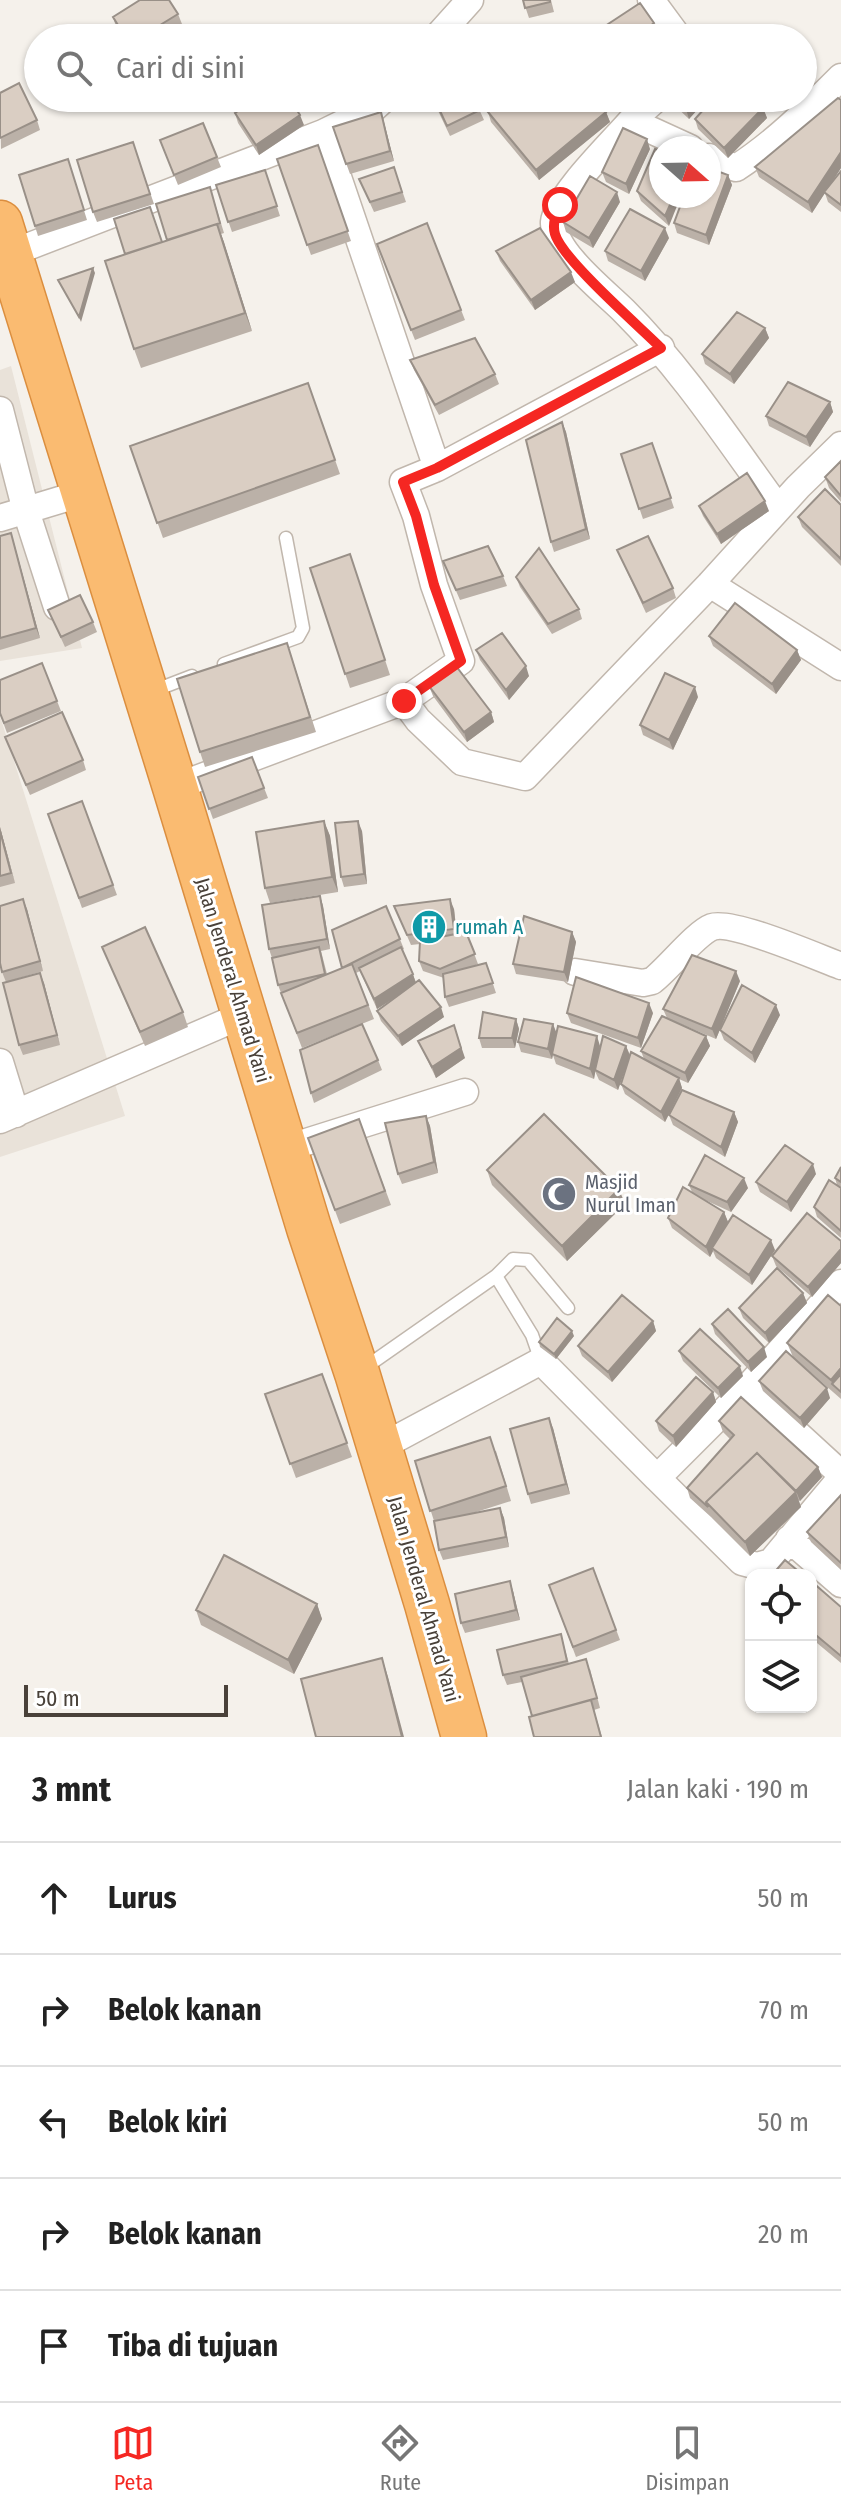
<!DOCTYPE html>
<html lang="id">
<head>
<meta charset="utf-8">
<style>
  :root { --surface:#fff; --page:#f2f2f2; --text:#222; --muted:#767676; --line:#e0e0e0; --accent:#f52722 }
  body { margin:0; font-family:"Fira Sans Condensed",sans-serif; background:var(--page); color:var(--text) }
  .controls { position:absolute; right:24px; bottom:24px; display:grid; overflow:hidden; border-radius:16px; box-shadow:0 2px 6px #0004 }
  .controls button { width:72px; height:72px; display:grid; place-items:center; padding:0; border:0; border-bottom:2px solid var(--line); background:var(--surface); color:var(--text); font:40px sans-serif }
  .compass { position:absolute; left:649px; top:136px; width:72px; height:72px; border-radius:50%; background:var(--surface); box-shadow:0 2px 6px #0004; rotate:110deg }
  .scale { position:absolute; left:24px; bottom:20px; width:204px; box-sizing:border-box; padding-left:8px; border:4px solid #494139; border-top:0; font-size:22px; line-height:28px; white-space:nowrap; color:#494139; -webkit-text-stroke:6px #fff; paint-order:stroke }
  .stop { position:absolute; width:24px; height:24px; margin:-18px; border:6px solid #f52722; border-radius:50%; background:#fff }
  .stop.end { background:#f52722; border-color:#fff; box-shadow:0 2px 8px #0008 }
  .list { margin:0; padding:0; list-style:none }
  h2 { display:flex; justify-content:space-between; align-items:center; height:104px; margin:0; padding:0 32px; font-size:34px }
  h2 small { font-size:26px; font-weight:400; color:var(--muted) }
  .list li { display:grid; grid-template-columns:52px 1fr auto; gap:24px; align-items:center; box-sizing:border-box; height:112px; padding:0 32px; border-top:2px solid var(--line) }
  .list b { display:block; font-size:30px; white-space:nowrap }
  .list em { font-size:26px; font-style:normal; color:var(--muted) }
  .icon { flex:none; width:44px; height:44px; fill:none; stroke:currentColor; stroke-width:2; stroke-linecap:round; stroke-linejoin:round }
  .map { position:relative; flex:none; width:841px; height:1737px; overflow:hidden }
  .search { position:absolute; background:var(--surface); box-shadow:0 2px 6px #0004; left:24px; right:24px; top:24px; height:88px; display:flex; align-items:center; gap:20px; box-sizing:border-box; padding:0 28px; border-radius:44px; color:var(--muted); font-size:30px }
  .sheet { height:664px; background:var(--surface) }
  nav { display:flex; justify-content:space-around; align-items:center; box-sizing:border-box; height:112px; border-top:2px solid var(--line); background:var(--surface); font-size:22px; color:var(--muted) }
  nav a { display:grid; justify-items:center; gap:4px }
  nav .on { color:var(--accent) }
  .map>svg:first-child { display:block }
  .residential { fill:#e9e2d9 }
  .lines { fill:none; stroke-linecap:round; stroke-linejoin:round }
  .lane-casing { stroke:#c1b7ad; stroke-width:15 }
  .street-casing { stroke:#c1b7ad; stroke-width:29 }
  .highway-casing { stroke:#db8e3f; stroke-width:47 }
  .lane { stroke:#fff; stroke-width:12 }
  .street { stroke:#fff; stroke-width:26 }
  .highway { stroke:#fabb71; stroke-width:44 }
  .wall { fill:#bbb1a8 }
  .shaded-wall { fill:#999088 }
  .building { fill:#dacec3; stroke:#999088; stroke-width:2 }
  .route { stroke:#f52722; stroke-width:10 }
  .labels { text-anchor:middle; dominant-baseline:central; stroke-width:6; stroke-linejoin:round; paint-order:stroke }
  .culture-label { font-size:20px; fill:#0d838f; stroke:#fff; text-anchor:start }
  .street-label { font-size:20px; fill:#494139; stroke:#fff }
  .worship-label { font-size:20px; fill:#5b616d; stroke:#fff; text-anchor:start }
</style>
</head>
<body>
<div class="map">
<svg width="841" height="1737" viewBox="0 0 841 1737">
  <rect width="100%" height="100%" fill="#f5f1eb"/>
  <!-- residential -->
  <path class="residential" d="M11 366 82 648 0 661V370Z
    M0 716 125 1116 0 1157Z"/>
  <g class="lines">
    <!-- lane casing -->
    <g class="lane-casing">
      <path id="lane" d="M224 664 298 637 303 628 286 538
        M153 691 192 676
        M496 1276 532 1335 541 1361
        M363 1369 496 1276 513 1259 528 1260 568 1308"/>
    </g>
    <!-- street casing -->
    <g class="street-casing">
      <path id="street" d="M651 0 679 38
        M436 38 470 0
        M631 121 657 98
        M690 148 631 121C613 142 556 197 554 222 552 251 604 291 624 311 683 370 729 441 778 508
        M709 157 736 168C775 143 809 109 841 77
        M9 254 323 133 374 108 385 98
        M0 410 26 511 57 607
        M437 468 661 348
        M0 518 83 493
        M710 584 841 667
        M404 701 418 720 462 762 525 777 710 584 798 487 841 445
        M175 787 404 701 461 661 434 585 416 516 403 482 437 468 323 133
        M575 972 643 983 652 981C668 969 696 933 712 927 732 920 817 957 841 966
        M0 1062 16 1114
        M0 1120 243 1015
        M284 1149 465 1092
        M747 1388 841 1474
        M379 1448 541 1361 657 1478 747 1388 841 1283
        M657 1478 742 1562 757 1566 771 1562 841 1478
        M789 1539 841 1584"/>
    </g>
    <!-- highway casing -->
    <g class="highway-casing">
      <path id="highway" d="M0 223 175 787 309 1228 357 1373 427 1604 464 1737"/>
    </g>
    <!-- lane -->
    <use href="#lane" class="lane"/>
    <!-- street -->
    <use href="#street" class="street"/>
    <!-- highway -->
    <use href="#highway" class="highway"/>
  </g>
  <!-- wall -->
  <path class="wall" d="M523 0H551L554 12 529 18Z
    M178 14 182 24 159 38H123L116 27 113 17Z
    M0 93 37 120 40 130 1 149Z
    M227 98H254L237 111Z
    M432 98H474L484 120 450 136Z
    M670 98H708L689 119 672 103Z
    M760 98H782L770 109Z
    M841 100V168L830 185 841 171V212L828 202 825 193 812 213 759 177 755 167Z
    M763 108 767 118 728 158 698 129 695 119Z
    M381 112 394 161 350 174 333 127Z
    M488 112H606L610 122 539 180 491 122Z
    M235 113 304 125 259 155 238 123Z
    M203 123 221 167 178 185 160 140Z
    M133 142 154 204 97 222 93 212Z
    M318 145 351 241 311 255 277 159Z
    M650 149 629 194 606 182 602 172Z
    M661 151 669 226 641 201 637 191Z
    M394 167 406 202 374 212 359 179Z
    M71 169 87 220 38 236 19 175Z
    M265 170 280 216 232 232 216 185Z
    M728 175 732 185 709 245 677 233 674 223Z
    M210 187 224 233 221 234 252 331 141 368 134 349 162 242 167 240Z
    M620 202 593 248 566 232 563 222Z
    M427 223 465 320 415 340 377 244Z
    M669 238 645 281 608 261 605 251Z
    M496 251 575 282 535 310 500 261Z
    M765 328 769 338 734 384 705 364 702 354Z
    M410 360 495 374 499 384 439 415 414 370Z
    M308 383 340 474 163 538 130 446Z
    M830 402 833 412 810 447 769 426 766 416Z
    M562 422 566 432 590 539 554 552 551 542Z
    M652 443 674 508 643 519 621 454Z
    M841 461V502L829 488 825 477Z
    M841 505V566L802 527 798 517Z
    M699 506 769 511 721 544 703 516Z
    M11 533 40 638 0 650V536Z
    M617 550 673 588 676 598 646 613Z
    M443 561 503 576 507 586 460 600Z
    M310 568 355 569 390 675 350 688Z
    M516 577 579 609 582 619 552 634 520 587Z
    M48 610 93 622 97 632 65 647Z
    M709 636 797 650 801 660 776 694 713 646Z
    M476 650 529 676 509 700 480 660Z
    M292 658 316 732 205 767 200 752Z
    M42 663 61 711 7 733 0 714Z
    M429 686 491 712 494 722 467 742 433 696Z
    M698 697 673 750 643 735 640 725Z
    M9 747 83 760 86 770 30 795Z
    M252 757 268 798 213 819 198 777Z
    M82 801 117 895 82 908 48 814Z
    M324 821 330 836 338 892 270 903 265 888Z
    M0 827 15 883 0 887Z
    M362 831 367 884 344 887 341 877Z
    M320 896 323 906 330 949 321 951 327 974 342 968 386 906 404 949 402 950 416 982 444 1017 402 1046 381 1021 377 1011 397 996 377 1009 360 971 356 973 374 1019 302 1048 278 985 272 958 269 949Z
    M394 906 454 909 457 934 466 932 478 964 471 967 486 963 496 993 449 1007 445 997 444 978 423 971 419 961 420 944 411 945Z
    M27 909 43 971 6 982 2 972Z
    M572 932 576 942 568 982 516 974 513 964Z
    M102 947 183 1012 188 1027 145 1046Z
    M740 981 716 1039 669 1019 706 1036 710 1046 688 1083 679 1079 682 1088 665 1122 625 1094 621 1084 628 1060 618 1090 599 1080 595 1071 594 1079 556 1064 553 1055 552 1059 521 1052 518 1042 556 1033 600 1046H626L630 1055 644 1059 641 1051 667 1018 663 1009Z
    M44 983 60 1045 23 1055 19 1045Z
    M567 1013H653L641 1048 571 1023Z
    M780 1015 755 1063 724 1040 720 1030Z
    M516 1019 519 1029 515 1048H482L479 1038Z
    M418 1041 465 1058 436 1078Z
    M378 1060 382 1070 314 1103 311 1093Z
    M734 1112 738 1122 725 1157 673 1125 669 1115Z
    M426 1116 430 1126 438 1173 402 1184 398 1174Z
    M359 1119 391 1205 340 1224 308 1138Z
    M841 1167V1238L817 1217 814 1207 837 1185 835 1178Z
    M487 1170 625 1204 567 1261 492 1185Z
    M816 1174 791 1212 760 1192 756 1182Z
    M689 1185 748 1188 731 1212 705 1200 724 1212 728 1222 725 1228 775 1250 752 1285 716 1258 713 1251 710 1257 672 1228 668 1218 692 1192Z
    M841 1241V1263L812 1297 776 1266 772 1256Z
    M803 1293 807 1303 769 1343 743 1318 739 1308Z
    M841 1306V1399L793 1357 787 1343Z
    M653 1321 656 1331 612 1382 582 1356 578 1346Z
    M712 1324 767 1357 751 1372 715 1334Z
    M574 1336 556 1359 540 1347 539 1342Z
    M679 1351 743 1376 721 1398 683 1361Z
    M322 1374 352 1457 296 1478 265 1394Z
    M759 1381 830 1398 804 1428 763 1391Z
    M713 1392 716 1402 676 1447 659 1431 656 1421Z
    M719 1421 818 1467 822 1477 800 1501 798 1500 801 1507 750 1556 711 1517 690 1498 687 1488 730 1439 723 1432Z
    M553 1428 570 1494 531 1504 528 1494Z
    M496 1451 511 1501 473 1513 500 1508 504 1518 509 1547 443 1560 439 1550 434 1521 415 1461Z
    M841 1495V1570L811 1542 807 1532Z
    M593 1568 620 1640 576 1657 549 1585Z
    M811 1581 841 1607V1663L811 1638Z
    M513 1591 520 1620 465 1633 461 1623Z
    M317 1604 322 1619 294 1674 201 1625 196 1610Z
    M561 1634 569 1664 590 1669 600 1708 594 1710 602 1737H534L532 1716 522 1682 507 1685 503 1675Z"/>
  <!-- shaded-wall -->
  <path class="shaded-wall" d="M654 23 658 33 651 38H634Z
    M808 61 812 71 803 79V66Z
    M237 98H254L237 111 233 101Z
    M623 98H631L625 103Z
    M696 98H708L689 119 686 109Z
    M768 98H782L770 109 767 99Z
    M763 108 767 118 728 158 724 148Z
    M381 112 384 122 394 161 390 151Z
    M606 112 610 122 539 180 536 170Z
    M300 115 304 125 259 155 256 145Z
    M647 139 650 149 629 194 626 184Z
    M841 152V168L812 213 808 202Z
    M728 175 732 185 709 245 706 235Z
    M617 192 620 202 593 248 589 238Z
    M674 196H681L669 226 665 216Z
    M217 224 224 242 252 331 245 313Z
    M665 228 669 238 645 281 641 271Z
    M93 268 95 273 81 322 79 317Z
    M571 272 575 282 535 310 531 300Z
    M765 328 769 338 734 384 730 374Z
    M830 402 833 412 810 447 806 437Z
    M562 422 566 432 590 539 586 529Z
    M765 501 769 511 721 544 717 534Z
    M11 533 14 543 40 638 36 628Z
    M797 650 801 660 776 694 772 684Z
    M526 666 529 676 509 700 506 690Z
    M695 687 698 697 673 750 669 740Z
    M491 712 494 722 467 742 464 732Z
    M324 821 330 836 338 892 332 877Z
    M358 821 362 831 367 884 364 874Z
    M0 827 15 883 0 831Z
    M320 896 323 906 330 949 327 939Z
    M23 899 27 909 43 971 40 961Z
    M450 899 454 909 457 939 454 929Z
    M572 932 576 942 568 982 564 972Z
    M736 971 740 981 716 1039 712 1029Z
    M40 973 44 983 60 1045 57 1035Z
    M413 974 416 984 377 1009 374 999Z
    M649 1003 653 1013 641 1048 638 1038Z
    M776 1005 780 1015 755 1063 752 1053Z
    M441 1007 444 1017 402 1046 398 1036Z
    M516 1019 519 1029 515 1048 512 1038Z
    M553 1024 557 1034 552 1059 548 1049Z
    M454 1025 465 1058 436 1078 432 1067Z
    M597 1036 600 1046 594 1079 590 1069Z
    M706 1036 710 1046 688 1083 685 1073Z
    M626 1046 630 1056 618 1090 614 1080Z
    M679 1078 682 1088 665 1122 661 1112Z
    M734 1112 738 1122 725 1157 721 1147Z
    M426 1116 430 1126 438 1173 434 1162Z
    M813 1164 816 1174 791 1212 787 1202Z
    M744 1178 748 1188 731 1212 727 1202Z
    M619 1189 625 1204 567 1261 562 1246Z
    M724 1212 728 1222 714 1249 712 1248 713 1251 710 1257 706 1247Z
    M771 1240 775 1250 752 1285 749 1275Z
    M841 1249V1263L812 1297 808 1287Z
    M803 1293 807 1303 769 1343 765 1333Z
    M653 1321 656 1331 612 1382 608 1372Z
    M572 1331 574 1336 556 1359 554 1354Z
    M764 1347 767 1357 751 1372 748 1362Z
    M740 1366 743 1376 721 1398 718 1388Z
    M841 1368V1388L832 1384 831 1380Z
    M827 1388 830 1398 804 1428 800 1418Z
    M713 1392 716 1402 676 1447 673 1436Z
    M549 1418 553 1428 570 1494 566 1484Z
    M818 1467 822 1477 800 1501 796 1491Z
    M796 1492 801 1507 750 1556 745 1542Z
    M500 1508 504 1518 509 1547 506 1537Z
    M510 1581 513 1591 520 1620 516 1610Z
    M317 1604 322 1619 294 1674 288 1660Z
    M382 1658 388 1677 404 1737H402Z"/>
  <!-- building -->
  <path class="building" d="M140 0H169L178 14 139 38H126L113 17Z
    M523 0H550V2L525 8Z
    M640 3 654 23 634 38H596L593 34Z
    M803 55 808 61 803 66Z
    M19 83 37 120 0 138V93Z
    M257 98H289L300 115 256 145 235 113Z
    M434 98H474L480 110 447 126Z
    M504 98H595L606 112 536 170 488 112Z
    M673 98H696L686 109Z
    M714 98H753L763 108 724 148 695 119Z
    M838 98 841 100V152L808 202 755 167Z
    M381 112 390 151 346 164 333 127Z
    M203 123 217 157 174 175 160 140Z
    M623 128 647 139 626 184 602 172Z
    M133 142 150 194 93 212 77 160Z
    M318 145 348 231 307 245 277 159Z
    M655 149 661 151V196H674L665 216 637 191Z
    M68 159 84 210 35 226 19 175Z
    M394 167 402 192 370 202 359 179Z
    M709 168 728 175 706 235 674 223 684 196H709Z
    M265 170 277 206 228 222 216 185Z
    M841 171V205L824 192Z
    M590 176 617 192 589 238 563 222Z
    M210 187 220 223 167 240 156 204Z
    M150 207 162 242 125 254 114 219Z
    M630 209 665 228 641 271 605 251Z
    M427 223 461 310 411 330 377 244Z
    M217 224 245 313 134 349 105 261Z
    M540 228 571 272 531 300 496 251Z
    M93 268 79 317 58 280Z
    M737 312 765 328 730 374 702 354Z
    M475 338 495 374 435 405 410 360Z
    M788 382 830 402 806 437 766 416Z
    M308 383 335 460 157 523 130 446Z
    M562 422 586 529 551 542 526 440Z
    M652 443 671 498 639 509 621 454Z
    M841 461V496L825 477Z
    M747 473 765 501 717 534 699 506Z
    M825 489 841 505V559L798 517Z
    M11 533 36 628 0 638V536Z
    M648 536 673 588 643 603 617 550Z
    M488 546 503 576 456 590 443 561Z
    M539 548 579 609 548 624 516 577Z
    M350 554 385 660 345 674 310 568Z
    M80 595 93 622 61 637 48 610Z
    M735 603 797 650 772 684 709 636Z
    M502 633 526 666 506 690 476 650Z
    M287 643 310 717 200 752 177 679Z
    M42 663 57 701 4 723 0 713V680Z
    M456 666 491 712 464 732 429 686Z
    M665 673 695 687 669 740 640 725Z
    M62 712 83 760 26 785 5 737Z
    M252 757 264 788 209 809 198 777Z
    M82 801 113 885 79 898 48 814Z
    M324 821 332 877 265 888 256 832Z
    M358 821 364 874 341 877 335 823Z
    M0 831 11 873 0 876Z
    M320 896 327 939 269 949 262 905Z
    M23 899 40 961 2 972 0 963V906Z
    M450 899 454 929 407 935 394 906Z
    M386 906 400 939 342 968 332 930Z
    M524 916 572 932 564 972 513 964Z
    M145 927 183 1012 140 1032 102 947Z
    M466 932 475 954 440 969 419 961 420 941Z
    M319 947 325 974 278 985 272 958Z
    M401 947 413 974 374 999 359 968Z
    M692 955 736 971 712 1029 663 1009Z
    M486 963 493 983 445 997 443 974Z
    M352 964 368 1005 297 1033 281 993Z
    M40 973 57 1035 19 1045 3 983Z
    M576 977 649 1003 638 1038 567 1013Z
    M419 980 441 1007 398 1036 377 1011Z
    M742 985 776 1005 752 1053 720 1030Z
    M483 1012 516 1019 512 1038H479Z
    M662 1016 706 1036 685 1073 641 1051Z
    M524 1019 553 1024 548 1049 518 1042Z
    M362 1024 378 1060 311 1093 300 1050Z
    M454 1025 461 1048 432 1067 418 1041Z
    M558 1026 597 1036 590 1069 552 1054Z
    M603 1036 626 1046 614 1080 595 1070Z
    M631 1052 679 1078 661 1112 621 1084Z
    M682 1090 734 1112 721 1147 669 1115Z
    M544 1114 619 1189 562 1246 487 1170Z
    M426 1116 434 1162 398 1174 385 1123Z
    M359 1119 385 1191 335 1210 308 1138Z
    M785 1145 813 1164 787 1202 756 1182Z
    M705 1155 744 1178 727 1202 689 1185Z
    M841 1167V1182L835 1178Z
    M829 1180 841 1188V1231L814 1207Z
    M683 1187 724 1212 706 1247 668 1218Z
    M807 1213 841 1241V1249L808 1287 772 1256Z
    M733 1215 771 1240 749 1275 712 1248Z
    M777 1268 803 1293 765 1333 739 1308Z
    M622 1295 653 1321 608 1372 578 1346Z
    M828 1295 841 1306V1368L831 1380 787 1343Z
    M728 1309 764 1347 748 1362 712 1324Z
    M557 1318 572 1331 554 1354 539 1342Z
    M700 1329 740 1366 718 1388 679 1351Z
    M786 1351 827 1388 800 1418 759 1381Z
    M322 1374 347 1443 290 1464 265 1394Z
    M841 1374V1392L832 1384Z
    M696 1377 713 1392 673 1436 656 1421Z
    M741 1397 818 1467 796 1491 757 1453 706 1502 708 1507 687 1488 734 1435 719 1421Z
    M549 1418 566 1484 528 1494 510 1429Z
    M490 1437 506 1486 430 1511 415 1461Z
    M757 1453 796 1492 745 1542 706 1502Z
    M841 1495V1563L807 1532Z
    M500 1508 506 1537 439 1550 434 1521Z
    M224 1555 317 1604 288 1660 196 1610Z
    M785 1560 803 1575H772Z
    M593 1568 616 1630 573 1647 549 1585Z
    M510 1581 516 1610 461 1623 455 1594Z
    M811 1581 841 1607V1656L811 1631Z
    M561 1634 567 1661 503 1675 497 1650Z
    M382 1658 402 1737H316L301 1679Z
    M586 1659 597 1698 532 1716 521 1677Z
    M591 1700 601 1737H534L529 1717Z"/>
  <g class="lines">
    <!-- route -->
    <path class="route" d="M404 701 461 661 434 585 416 516 403 482 437 468 661 348C639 326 562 259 555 234 552 224 556 214 560 205"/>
  </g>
  <!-- icons -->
  <defs>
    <g id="building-disc" transform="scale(1.8)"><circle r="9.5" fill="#0f9aa8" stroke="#fff"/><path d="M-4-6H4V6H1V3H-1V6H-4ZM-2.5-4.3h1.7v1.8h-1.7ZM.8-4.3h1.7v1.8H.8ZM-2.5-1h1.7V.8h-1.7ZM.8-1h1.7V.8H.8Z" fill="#fff"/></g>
    <g id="mosque-disc" transform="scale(1.8)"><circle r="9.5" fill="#6b7280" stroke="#fff"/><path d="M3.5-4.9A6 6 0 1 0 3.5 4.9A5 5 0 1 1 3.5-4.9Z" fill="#fff"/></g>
  </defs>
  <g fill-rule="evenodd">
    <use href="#building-disc" x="429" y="927"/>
    <use href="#mosque-disc" x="559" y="1194"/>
  </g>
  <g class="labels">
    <!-- culture labels -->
    <g class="culture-label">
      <text x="455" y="927">rumah A</text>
    </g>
    <!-- street labels -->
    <g class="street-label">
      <text transform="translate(233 980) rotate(73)">Jalan Jenderal Ahmad Yani</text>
      <text transform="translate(424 1599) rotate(74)">Jalan Jenderal Ahmad Yani</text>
    </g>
    <!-- worship labels -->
    <g class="worship-label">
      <text x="585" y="1182">Masjid<tspan x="585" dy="23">Nurul Iman</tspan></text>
    </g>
  </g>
</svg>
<div class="controls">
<button><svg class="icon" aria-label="locate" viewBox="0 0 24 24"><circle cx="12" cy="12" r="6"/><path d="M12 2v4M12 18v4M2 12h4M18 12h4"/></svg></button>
<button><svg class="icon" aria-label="layers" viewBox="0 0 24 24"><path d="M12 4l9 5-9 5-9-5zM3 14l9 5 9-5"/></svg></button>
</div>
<svg class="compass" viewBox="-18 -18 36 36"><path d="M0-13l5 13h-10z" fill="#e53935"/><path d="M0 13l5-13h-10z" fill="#767676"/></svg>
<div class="scale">50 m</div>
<div class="stop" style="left:560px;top:205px"></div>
<div class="stop end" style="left:404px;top:701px"></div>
<div class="search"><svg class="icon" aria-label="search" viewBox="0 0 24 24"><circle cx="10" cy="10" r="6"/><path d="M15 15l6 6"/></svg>Cari di sini</div>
</div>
<section class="sheet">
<h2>3 mnt<small>Jalan kaki · 190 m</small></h2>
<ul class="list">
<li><svg class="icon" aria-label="ahead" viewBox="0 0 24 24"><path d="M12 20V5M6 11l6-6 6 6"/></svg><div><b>Lurus</b></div><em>50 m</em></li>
<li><svg class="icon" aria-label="right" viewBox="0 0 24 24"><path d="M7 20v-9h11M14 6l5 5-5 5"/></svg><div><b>Belok kanan</b></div><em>70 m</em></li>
<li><svg class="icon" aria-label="left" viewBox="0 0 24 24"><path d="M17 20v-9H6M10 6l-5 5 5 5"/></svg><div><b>Belok kiri</b></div><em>50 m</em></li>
<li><svg class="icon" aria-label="right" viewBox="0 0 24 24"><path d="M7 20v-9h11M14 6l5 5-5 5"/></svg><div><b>Belok kanan</b></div><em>20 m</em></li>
<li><svg class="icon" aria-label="arrive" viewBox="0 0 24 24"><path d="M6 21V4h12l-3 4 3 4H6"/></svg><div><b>Tiba di tujuan</b></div></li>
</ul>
</section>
<nav>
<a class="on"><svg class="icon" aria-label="map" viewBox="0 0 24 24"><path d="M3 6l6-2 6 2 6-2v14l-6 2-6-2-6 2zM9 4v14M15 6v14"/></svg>Peta</a>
<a><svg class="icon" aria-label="directions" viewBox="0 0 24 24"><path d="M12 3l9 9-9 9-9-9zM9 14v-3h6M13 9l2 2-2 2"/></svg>Rute</a>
<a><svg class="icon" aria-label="saved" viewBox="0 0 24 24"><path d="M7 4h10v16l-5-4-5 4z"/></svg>Disimpan</a>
</nav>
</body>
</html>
